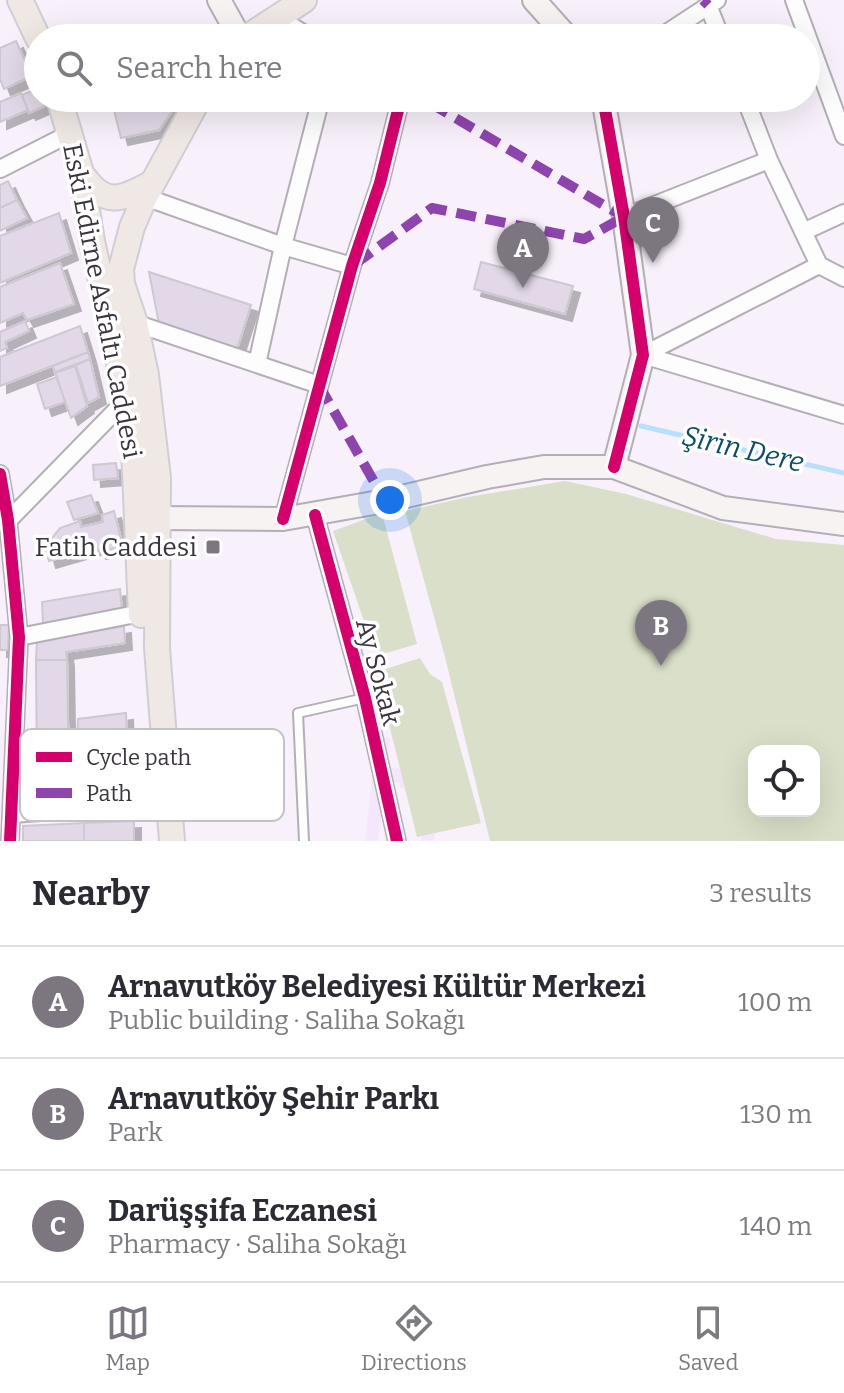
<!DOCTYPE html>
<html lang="en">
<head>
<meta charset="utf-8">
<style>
  :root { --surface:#fff; --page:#f7f7f7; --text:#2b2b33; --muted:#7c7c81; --line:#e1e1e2; --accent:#7c7680 }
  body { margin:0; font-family:Bitter,serif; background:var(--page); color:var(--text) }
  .controls { position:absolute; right:24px; bottom:24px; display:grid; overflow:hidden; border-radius:16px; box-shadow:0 8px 32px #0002 }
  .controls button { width:72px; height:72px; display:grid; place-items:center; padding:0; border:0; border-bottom:2px solid var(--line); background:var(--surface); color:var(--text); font:40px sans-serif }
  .you { position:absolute; left:390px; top:500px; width:28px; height:28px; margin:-20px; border:6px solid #fff; border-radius:50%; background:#1a73e8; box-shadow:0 0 0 12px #1a73e833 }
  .badge { display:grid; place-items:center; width:52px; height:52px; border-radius:50%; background:var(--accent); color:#fff; font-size:26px; font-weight:700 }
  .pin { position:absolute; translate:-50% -66px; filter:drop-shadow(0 2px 4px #0008) }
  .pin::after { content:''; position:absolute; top:42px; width:28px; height:24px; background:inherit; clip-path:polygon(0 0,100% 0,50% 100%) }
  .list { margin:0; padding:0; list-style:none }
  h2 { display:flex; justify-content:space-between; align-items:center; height:104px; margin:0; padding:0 32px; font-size:34px }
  h2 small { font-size:26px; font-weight:400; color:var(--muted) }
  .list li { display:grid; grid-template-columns:52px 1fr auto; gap:24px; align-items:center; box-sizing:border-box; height:112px; padding:0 32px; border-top:2px solid var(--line) }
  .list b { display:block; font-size:30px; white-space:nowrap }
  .list p { margin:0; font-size:26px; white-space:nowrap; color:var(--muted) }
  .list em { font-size:26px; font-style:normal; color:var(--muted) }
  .icon { flex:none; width:44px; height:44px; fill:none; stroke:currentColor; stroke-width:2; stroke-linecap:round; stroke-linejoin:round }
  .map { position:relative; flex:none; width:844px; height:841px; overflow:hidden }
  .search { position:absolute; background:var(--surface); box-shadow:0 8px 32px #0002; left:24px; right:24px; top:24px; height:88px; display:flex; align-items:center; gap:20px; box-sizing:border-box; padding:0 28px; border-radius:44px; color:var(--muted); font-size:30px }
  .sheet { height:440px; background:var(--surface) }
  nav { display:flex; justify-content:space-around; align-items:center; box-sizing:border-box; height:112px; border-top:2px solid var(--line); background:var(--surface); font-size:22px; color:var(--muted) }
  nav a { display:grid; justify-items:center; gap:4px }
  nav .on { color:var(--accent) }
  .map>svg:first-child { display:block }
  .built { fill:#f5e7fb }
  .green { fill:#d9dfc8; fill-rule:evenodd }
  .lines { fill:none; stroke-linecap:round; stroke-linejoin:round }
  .stream { stroke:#b6e0fc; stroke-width:5 }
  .building { fill:#e2d8e7; stroke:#cec8d1; stroke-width:2; filter:url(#shadow) }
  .lane-casing { stroke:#b4aeb7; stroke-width:12 }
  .street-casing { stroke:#b4aeb7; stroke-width:20 }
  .secondary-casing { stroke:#b4aeb7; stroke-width:26 }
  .primary-casing { stroke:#d1ced3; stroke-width:28 }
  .lane { stroke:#fefdfe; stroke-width:8 }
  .street { stroke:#fefdfe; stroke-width:16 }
  .secondary { stroke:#f7f3f2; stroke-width:22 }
  .primary { stroke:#f0e8e5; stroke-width:24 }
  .quiet { stroke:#8e44ad; stroke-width:10; stroke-dasharray:20 10; stroke-linecap:butt }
  .cycleway-casing { stroke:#fff; stroke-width:17 }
  .cycleway { stroke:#d6006c; stroke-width:12 }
  .poi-dot { fill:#7c7680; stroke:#fff; stroke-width:3 }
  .labels { text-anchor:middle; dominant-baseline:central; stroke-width:7; stroke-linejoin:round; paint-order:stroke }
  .street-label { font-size:26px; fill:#3a343d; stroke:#fff }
  .poi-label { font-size:26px; fill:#3a343d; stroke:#fff; text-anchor:end }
  .water-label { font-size:28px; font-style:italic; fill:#0a4e6b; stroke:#fff }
  .key { fill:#fff; stroke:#c4c2c5; stroke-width:2 }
  .key-label { font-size:22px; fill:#3a343d }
</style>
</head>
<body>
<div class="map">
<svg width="844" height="841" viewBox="0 0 844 841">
  <defs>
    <filter id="shadow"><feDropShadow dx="7" dy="7" stdDeviation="0" flood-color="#0004"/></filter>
  </defs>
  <rect width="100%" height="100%" fill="#f8f1fb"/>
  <!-- built -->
  <path class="built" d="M377 736 390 738 387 767 402 769 445 746 434 841H421L427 786 413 790 400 788V783L386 781 378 841H365Z"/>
  <!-- green -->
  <path class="green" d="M565 481 626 494 776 539 844 545V841H490L445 657 405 511 468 497ZM754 751H814V811H754Z
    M382 513 417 644 376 656 333 531Z
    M420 658 430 674 442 682 481 823 417 837 376 672Z"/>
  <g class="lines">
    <!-- stream -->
    <path class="stream" d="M641 426 844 473"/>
  </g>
  <!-- building -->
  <path class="building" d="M16 41 32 76 4 89 0 79V48Z
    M38 88V98H42L45 106 29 113 22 95Z
    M21 93 28 110 0 122V102Z
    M111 98H181L159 130 121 138Z
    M8 181 17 200 0 208V185Z
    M17 200 27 218 0 231V208Z
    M59 213 71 253 0 283V236Z
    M481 262 573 286 565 314 474 289Z
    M60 263 74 304 27 320 23 313 0 323V287Z
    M149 272 251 305 237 349 159 324Z
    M25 321 29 331 5 342 7 348 0 351V332Z
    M80 326 88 352 0 386V357Z
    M88 352 90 359 55 372 53 366Z
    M90 359 99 397 88 403 76 365Z
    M75 366 87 406 71 418 55 373Z
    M57 377 65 402 45 409 37 384Z
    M116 463 118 478 94 480 93 465Z
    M91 495 98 513 74 520 67 502Z
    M114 511 123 547 99 552 97 547 49 561 45 547 60 528 80 521 81 527 103 522 102 515Z
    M120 589 122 611 43 625 42 602Z
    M0 625H9L8 650H0Z
    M124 626 125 643 66 652 67 660H36L37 641Z
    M36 660H67L69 782H37Z
    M126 713 127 736 77 742 78 719Z
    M134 821V841H84V823Z
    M84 823V841H23V826Z"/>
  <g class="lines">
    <!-- lane casing -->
    <g class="lane-casing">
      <path id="lane" d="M304 841 298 713 365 698"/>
    </g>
    <!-- street casing -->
    <g class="street-casing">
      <path id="street" d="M794 0 844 136
        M708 5 721 38
        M277 17 311 38
        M659 38 717 0
        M745 98 769 160 819 265 844 278
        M0 169 69 134
        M145 197 283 246 352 266
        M624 217 769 160
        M803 232 844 213
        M135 323 319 385
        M643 355 844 415
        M643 355 819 265
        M257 364 283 246 321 98
        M0 474 8 520 19 637 10 841
        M315 515 365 698 397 841
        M283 519 352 266 380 183 401 98
        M5 524 127 399
        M19 637 141 613
        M12 814 152 804"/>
    </g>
    <!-- secondary casing -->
    <g class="secondary-casing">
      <path id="secondary" d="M219 0 240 38
        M534 0 568 38
        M603 98 624 217 643 355 614 467
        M157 518 283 519 385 501 487 477 544 467H614L723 508 844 524"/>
    </g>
    <!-- primary casing -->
    <g class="primary-casing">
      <path id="primary" d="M20 0 38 38
        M246 38 304 0
        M59 98 81 173 92 241 127 399 134 448 141 615
        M81 173C104 207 120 201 152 183
        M172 841 157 648 158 478 146 375 135 323 122 284 121 269 132 227 145 197 199 98"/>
    </g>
    <!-- lane -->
    <use href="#lane" class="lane"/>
    <!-- street -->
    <use href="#street" class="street"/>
    <!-- secondary -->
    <use href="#secondary" class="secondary"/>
    <!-- primary -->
    <use href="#primary" class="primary"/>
    <!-- quiet -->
    <path class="quiet" d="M703 0 708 5
      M430 103 624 217
      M430 103 479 98
      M355 264 432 208 584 239 624 217
      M319 385 385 501"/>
    <!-- cycleway casing -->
    <g class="cycleway-casing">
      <path id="cycleway" d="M603 98 624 217 643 355 614 467
        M0 474 8 520 19 637 10 841
        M315 515 365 698 397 841
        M283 519 352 266 380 183 401 98"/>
    </g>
    <!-- cycleway -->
    <use href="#cycleway" class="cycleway"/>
  </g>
  <!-- markers -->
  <rect class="poi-dot" x="205" y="539" width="16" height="16" rx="4"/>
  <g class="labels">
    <!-- street labels -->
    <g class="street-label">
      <text transform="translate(102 301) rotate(79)">Eski Edirne Asfaltı Caddesi</text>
      <text transform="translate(378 672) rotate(75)">Ay Sokak</text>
    </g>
    <!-- poi labels -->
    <g class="poi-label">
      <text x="197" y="547">Fatih Caddesi</text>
    </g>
    <!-- water labels -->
    <g class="water-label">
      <text transform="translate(743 449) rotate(13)">Şirin Dere</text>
    </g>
  </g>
  <!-- legend -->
  <rect x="20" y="729" width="264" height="92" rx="12" class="key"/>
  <rect x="36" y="752" width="36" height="10" fill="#d6006c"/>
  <rect x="36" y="788" width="36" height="10" fill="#8e44ad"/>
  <g class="key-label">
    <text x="86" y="765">Cycle path</text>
    <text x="86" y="801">Path</text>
  </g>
</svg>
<div class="controls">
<button><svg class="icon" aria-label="locate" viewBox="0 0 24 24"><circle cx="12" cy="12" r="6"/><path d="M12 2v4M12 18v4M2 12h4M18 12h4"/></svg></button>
</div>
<div class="you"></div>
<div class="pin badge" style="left:523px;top:288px">A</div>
<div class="pin badge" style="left:661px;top:666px">B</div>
<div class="pin badge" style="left:653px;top:263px">C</div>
<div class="search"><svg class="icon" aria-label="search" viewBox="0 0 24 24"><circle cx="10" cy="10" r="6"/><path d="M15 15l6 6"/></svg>Search here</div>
</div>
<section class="sheet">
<h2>Nearby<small>3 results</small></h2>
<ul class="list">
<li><span class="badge">A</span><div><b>Arnavutköy Belediyesi Kültür Merkezi</b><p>Public building · Saliha Sokağı</p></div><em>100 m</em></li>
<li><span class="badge">B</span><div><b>Arnavutköy Şehir Parkı</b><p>Park</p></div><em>130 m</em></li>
<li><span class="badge">C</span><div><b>Darüşşifa Eczanesi</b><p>Pharmacy · Saliha Sokağı</p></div><em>140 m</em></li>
</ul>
</section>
<nav>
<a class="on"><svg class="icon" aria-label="map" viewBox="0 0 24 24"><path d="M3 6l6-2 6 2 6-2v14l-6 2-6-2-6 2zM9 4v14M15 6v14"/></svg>Map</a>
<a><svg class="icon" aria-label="directions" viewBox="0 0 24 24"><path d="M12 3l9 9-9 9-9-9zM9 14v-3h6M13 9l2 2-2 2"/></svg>Directions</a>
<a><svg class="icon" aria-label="saved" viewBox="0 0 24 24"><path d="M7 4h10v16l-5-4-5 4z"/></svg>Saved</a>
</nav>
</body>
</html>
